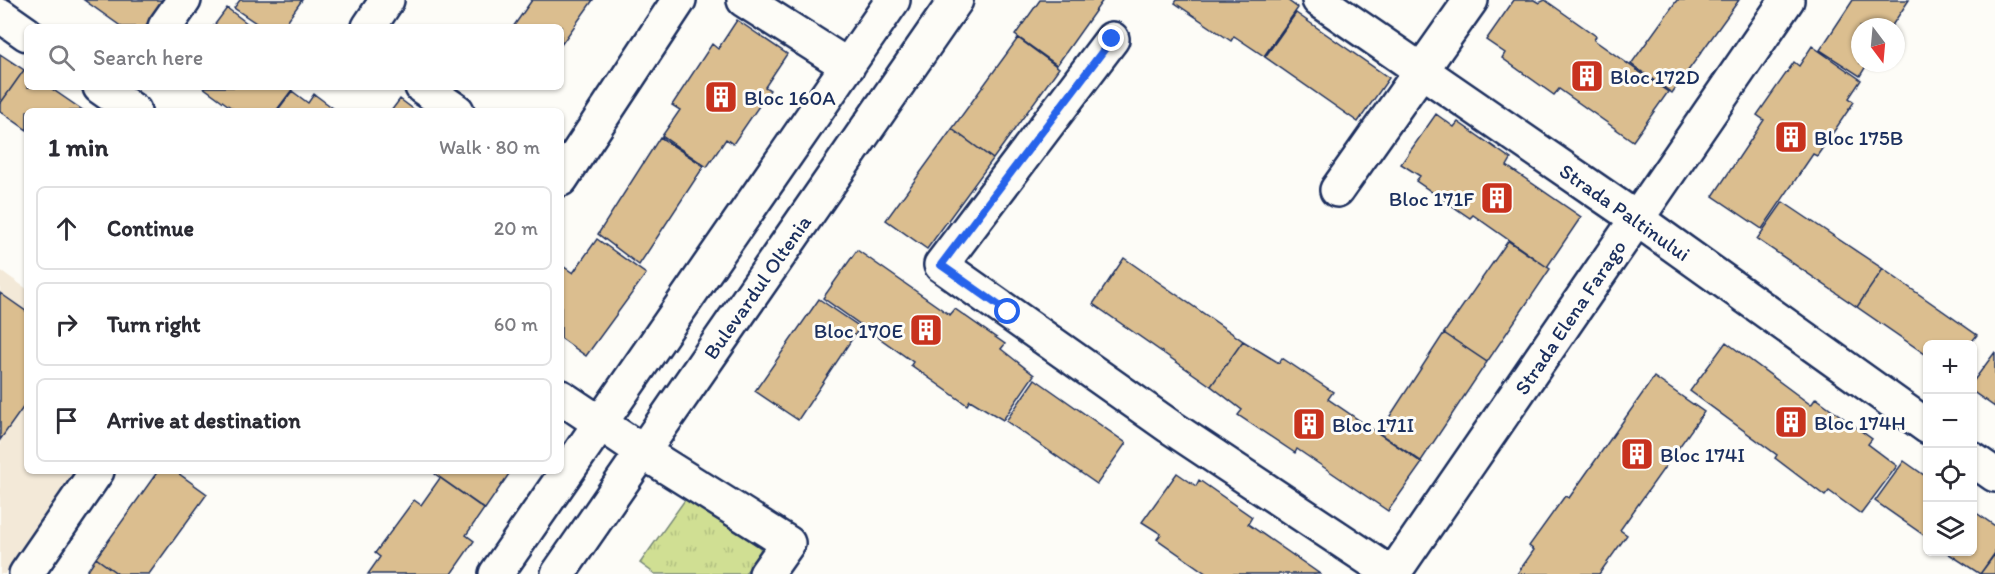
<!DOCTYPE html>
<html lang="en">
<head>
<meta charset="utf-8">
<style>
  :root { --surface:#fff; --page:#f7f7f7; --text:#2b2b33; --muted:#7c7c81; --line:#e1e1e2 }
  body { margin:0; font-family:Itim,sans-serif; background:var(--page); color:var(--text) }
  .controls { position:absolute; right:18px; bottom:18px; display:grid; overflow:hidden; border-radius:9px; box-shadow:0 2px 4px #0004 }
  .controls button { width:54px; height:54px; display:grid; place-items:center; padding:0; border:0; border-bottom:2px solid var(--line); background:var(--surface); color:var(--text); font:30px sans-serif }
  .compass { position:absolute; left:1851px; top:18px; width:54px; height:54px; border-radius:50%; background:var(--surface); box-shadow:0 2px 4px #0004; rotate:164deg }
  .stop { position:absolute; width:18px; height:18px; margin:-14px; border:4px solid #2563eb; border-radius:50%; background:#fff }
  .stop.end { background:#2563eb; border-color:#fff; box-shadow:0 2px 6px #0008 }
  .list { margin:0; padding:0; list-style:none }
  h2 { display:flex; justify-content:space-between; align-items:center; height:78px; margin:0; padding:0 24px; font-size:26px }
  h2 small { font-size:20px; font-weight:400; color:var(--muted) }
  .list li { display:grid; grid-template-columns:39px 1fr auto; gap:18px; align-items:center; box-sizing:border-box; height:84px; margin:0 12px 12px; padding:0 12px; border:2px solid var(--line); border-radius:9px }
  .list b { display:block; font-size:22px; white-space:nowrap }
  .list em { font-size:20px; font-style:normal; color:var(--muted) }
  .icon { flex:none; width:33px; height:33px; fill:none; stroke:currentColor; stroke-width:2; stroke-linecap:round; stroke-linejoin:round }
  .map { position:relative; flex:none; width:1995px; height:574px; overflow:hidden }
  .search { position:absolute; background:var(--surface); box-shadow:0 2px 4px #0004; left:24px; top:24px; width:540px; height:66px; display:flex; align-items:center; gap:15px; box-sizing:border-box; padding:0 21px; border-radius:9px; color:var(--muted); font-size:22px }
  .panel { position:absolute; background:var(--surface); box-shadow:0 2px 4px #0004; left:24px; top:108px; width:540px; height:366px; border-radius:9px }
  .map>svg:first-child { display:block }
  .built { fill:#f3e9d8 }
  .grass { fill:url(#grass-tufts); stroke:#768778; stroke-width:1.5 }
  .building { fill:#dbbe8f; stroke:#1b2f5e; stroke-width:1.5 }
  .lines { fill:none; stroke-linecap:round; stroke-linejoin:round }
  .minor-casing { stroke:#1b2f5e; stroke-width:38 }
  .minor { stroke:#fdfcf7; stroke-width:33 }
  .route { stroke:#2563eb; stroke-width:8 }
  .labels { text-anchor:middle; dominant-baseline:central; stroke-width:6; stroke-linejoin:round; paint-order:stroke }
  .poi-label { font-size:21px; fill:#1b2f5e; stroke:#fdfcf7; text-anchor:start }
  .street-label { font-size:21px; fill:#1b2f5e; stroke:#fdfcf7 }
</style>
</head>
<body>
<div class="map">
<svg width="1995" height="574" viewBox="0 0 1995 574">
  <defs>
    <pattern id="grass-tufts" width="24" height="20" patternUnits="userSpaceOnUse" patternTransform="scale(1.5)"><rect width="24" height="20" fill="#d0df93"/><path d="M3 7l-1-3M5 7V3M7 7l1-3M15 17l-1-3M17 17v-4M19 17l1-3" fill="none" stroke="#b2c081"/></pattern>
  </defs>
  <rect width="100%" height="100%" fill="#fdfcf7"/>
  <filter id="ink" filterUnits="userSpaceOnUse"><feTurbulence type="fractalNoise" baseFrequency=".0167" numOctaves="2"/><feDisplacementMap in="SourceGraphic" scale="12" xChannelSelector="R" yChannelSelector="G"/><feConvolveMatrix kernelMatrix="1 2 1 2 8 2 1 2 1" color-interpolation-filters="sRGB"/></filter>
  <g filter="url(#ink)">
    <!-- built -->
    <path class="built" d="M0 270 27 289V471H77L5 574H0Z"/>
    <!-- grass -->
    <path class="grass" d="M687 497 762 549 745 574H655L640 563Z"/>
    <!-- building -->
    <path class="building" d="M84 0H164L145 27H122Z
      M240 0H302L283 27H262L234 8Z
      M532 0H593L561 45V27H513Z
      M1040 0H1103L1057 65 1015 35Z
      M1177 0H1287L1298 8 1264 56 1234 36 1231 41 1175 3Z
      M1514 0H1534L1539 3 1545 0 1596 36 1594 40 1668 92 1633 141 1559 89 1554 95 1502 58 1505 53 1486 40Z
      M1677 0H1739L1672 93 1631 64Z
      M1853 0H1909L1891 27H1860V63H1868L1860 76 1820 50Z
      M227 8 252 27H213Z
      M1296 13 1389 78 1358 122 1265 57Z
      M737 20 787 54 765 87 770 90 733 144 726 139 707 167 662 136 680 110 672 105 712 44 718 49Z
      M1018 38 1059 68 993 159 952 129Z
      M1812 46 1861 80 1849 98 1854 102 1817 156 1813 154 1762 229 1713 196 1764 120 1757 115 1794 62 1799 66Z
      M0 54 24 70 0 104Z
      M24 70 27 72V87H49L84 111H27V130L0 111V104Z
      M203 87H294L276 111H236Z
      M292 91 308 103 314 94 337 111H277Z
      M400 99 416 111H391Z
      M1436 114 1454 127 1458 122 1511 159 1507 166 1581 217 1547 267 1473 215 1470 218 1416 181 1420 176 1401 164Z
      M952 129 993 159 927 249 886 220Z
      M660 137 704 166 639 265 598 234Z
      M1783 202 1883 269 1857 307 1757 239Z
      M597 239 646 274 586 356 561 338V265L573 273Z
      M1508 241 1550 269 1487 362 1444 333Z
      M857 250 950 315 955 309 1005 344 1001 349 1034 375 1003 420 970 400 967 405 911 365 913 362 823 298Z
      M1124 258 1243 341 1211 386 1093 304Z
      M1883 269 1977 335 1970 344H1928V356L1857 307Z
      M0 293 27 312V402L0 440Z
      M819 299 860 327 798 420 755 391Z
      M1444 333 1487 362 1421 461 1379 433Z
      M1243 341 1279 363 1282 358 1333 392 1328 399 1422 463 1388 511 1297 449 1295 453 1238 415 1242 410 1211 386Z
      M1726 342 1811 405 1816 398 1872 439 1868 444 1897 466 1861 514 1829 491 1825 496 1775 458 1777 455 1690 391Z
      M1995 352V407L1972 391V383Z
      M1654 377 1704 412 1620 530 1627 535 1599 574H1517L1534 550 1529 546 1565 496 1569 498Z
      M1035 379 1126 443 1097 484 1006 421Z
      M1904 461 1928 478V538L1875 501Z
      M158 471H175L207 494 149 574H118L96 558Z
      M438 471H511L485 509 435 474Z
      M1177 473 1196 486 1199 480 1252 517 1248 524 1320 574H1207L1157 539 1161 534 1142 522Z
      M440 478 484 509 466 535 474 541 451 574H368L380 557 375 553 414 500 421 505Z
      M1972 510 1995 526V553L1980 574 1946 552H1972Z
      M1995 554V574H1980Z
      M96 558 118 574H85Z"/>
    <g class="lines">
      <!-- minor casing -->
      <g class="minor-casing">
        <path id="minor" d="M744 0 848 66
          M1319 0 1637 219 1928 427
          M0 15 27 34
          M165 27 184 0
          M369 27 387 0
          M1112 39 941 265 1169 426 1392 574
          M100 87 134 111
          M422 87 457 111
          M561 179 679 0
          M1337 190 1471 0
          M561 397 643 452 788 543 766 574
          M1972 459 1995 475
          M26 574 97 471
          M496 574 893 0
          M558 574 956 0
          M1393 574 1787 0"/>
      </g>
      <!-- minor -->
      <use href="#minor" class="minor"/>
    </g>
  </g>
  <g class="lines" filter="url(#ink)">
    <!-- route -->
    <path class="route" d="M1008 312 941 265 1112 39"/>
  </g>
  <!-- icons -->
  <defs>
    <g id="building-square" transform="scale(1.725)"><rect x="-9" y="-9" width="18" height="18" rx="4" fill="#c8321e" stroke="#fdfcf7"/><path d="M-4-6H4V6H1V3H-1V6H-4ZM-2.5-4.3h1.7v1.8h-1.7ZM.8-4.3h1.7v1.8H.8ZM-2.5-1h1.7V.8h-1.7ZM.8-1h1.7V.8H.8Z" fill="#fff"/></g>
  </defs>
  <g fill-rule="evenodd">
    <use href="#building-square" x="1587" y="76"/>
    <use href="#building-square" x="721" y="97"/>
    <use href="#building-square" x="1791" y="137"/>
    <use href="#building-square" x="1497" y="198"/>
    <use href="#building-square" x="926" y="330"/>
    <use href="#building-square" x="1791" y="422"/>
    <use href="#building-square" x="1309" y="424"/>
    <use href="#building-square" x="1637" y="454"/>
  </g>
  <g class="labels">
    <!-- poi labels -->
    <g class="poi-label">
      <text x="1610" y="76">Bloc 172D</text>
      <text x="744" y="97">Bloc 160A</text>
      <text x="1814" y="137">Bloc 175B</text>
      <text x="1474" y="198" text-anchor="end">Bloc 171F</text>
      <text x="903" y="330" text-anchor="end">Bloc 170E</text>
      <text x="1814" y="422">Bloc 174H</text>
      <text x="1332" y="424">Bloc 171I</text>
      <text x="1660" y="454">Bloc 174I</text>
    </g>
    <!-- street labels -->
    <g class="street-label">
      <text transform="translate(1625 212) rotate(35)">Strada Paltinului</text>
      <text transform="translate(757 287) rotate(-55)">Bulevardul Oltenia</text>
      <text transform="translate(1570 317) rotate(-56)">Strada Elena Farago</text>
    </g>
  </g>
</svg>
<div class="controls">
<button>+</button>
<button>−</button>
<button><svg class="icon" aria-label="locate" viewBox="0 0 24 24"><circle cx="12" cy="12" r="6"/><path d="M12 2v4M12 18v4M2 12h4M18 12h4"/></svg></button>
<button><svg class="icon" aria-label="layers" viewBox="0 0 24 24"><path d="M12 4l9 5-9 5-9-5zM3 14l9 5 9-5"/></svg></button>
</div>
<svg class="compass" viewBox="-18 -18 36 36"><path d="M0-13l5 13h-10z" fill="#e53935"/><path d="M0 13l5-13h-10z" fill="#7c7c81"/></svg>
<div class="stop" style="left:1008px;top:312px"></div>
<div class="stop end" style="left:1112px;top:39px"></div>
<div class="search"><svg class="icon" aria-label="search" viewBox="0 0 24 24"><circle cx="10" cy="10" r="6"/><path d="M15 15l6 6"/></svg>Search here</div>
<section class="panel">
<h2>1 min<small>Walk · 80 m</small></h2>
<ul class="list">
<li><svg class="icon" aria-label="ahead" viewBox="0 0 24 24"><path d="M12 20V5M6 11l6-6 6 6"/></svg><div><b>Continue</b></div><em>20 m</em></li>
<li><svg class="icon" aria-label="right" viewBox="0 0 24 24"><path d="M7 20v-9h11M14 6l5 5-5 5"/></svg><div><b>Turn right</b></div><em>60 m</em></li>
<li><svg class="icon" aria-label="arrive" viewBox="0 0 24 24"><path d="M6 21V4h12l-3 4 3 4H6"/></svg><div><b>Arrive at destination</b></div></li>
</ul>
</section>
</div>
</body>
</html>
